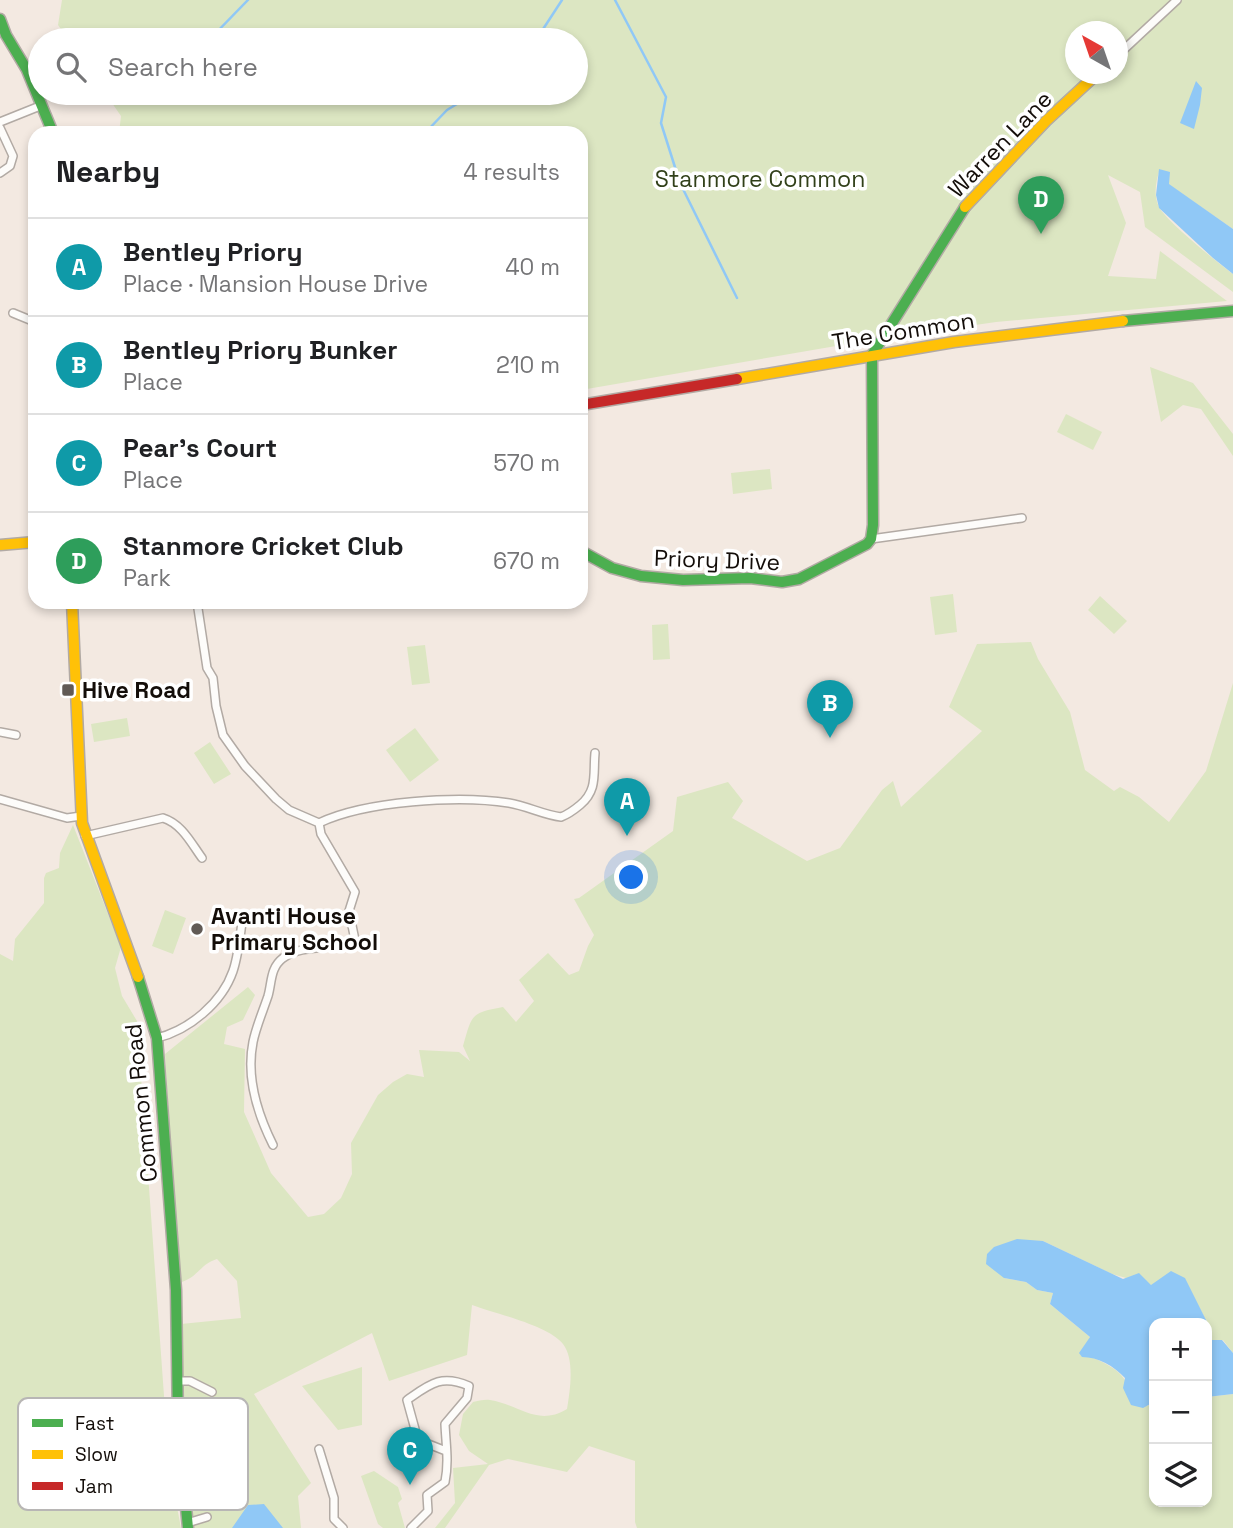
<!DOCTYPE html>
<html lang="en">
<head>
<meta charset="utf-8">
<style>
  :root { --surface:#fff; --page:#f6f6f6; --text:#202124; --muted:#757577; --line:#e0e0e0; --accent:#1a73e8 }
  body { margin:0; font-family:"Space Grotesk",sans-serif; background:var(--page); color:var(--text) }
  .controls { position:absolute; right:21px; bottom:21px; display:grid; overflow:hidden; border-radius:14px; box-shadow:0 4px 10px #0003 }
  .controls button { width:63px; height:63px; display:grid; place-items:center; padding:0; border:0; border-bottom:2px solid var(--line); background:var(--surface); color:var(--text); font:35px sans-serif }
  .compass { position:absolute; left:1065px; top:21px; width:63px; height:63px; border-radius:50%; background:var(--surface); box-shadow:0 4px 10px #0003; rotate:320deg }
  .you { position:absolute; left:632px; top:878px; width:24px; height:24px; margin:-18px; border:5px solid #fff; border-radius:50%; background:#1a73e8; box-shadow:0 0 0 10px #1a73e833 }
  .badge { display:grid; place-items:center; width:46px; height:46px; border-radius:50%; background:var(--accent); color:#fff; font-size:23px; font-weight:700 }
  .pin { position:absolute; translate:-50% -58px; filter:drop-shadow(0 2px 4px #0008) }
  .pin::after { content:''; position:absolute; top:37px; width:24px; height:21px; background:inherit; clip-path:polygon(0 0,100% 0,50% 100%) }
  .list { margin:0; padding:0; list-style:none }
  h2 { display:flex; justify-content:space-between; align-items:center; height:91px; margin:0; padding:0 28px; font-size:30px }
  h2 small { font-size:23px; font-weight:400; color:var(--muted) }
  .list li { display:grid; grid-template-columns:46px 1fr auto; gap:21px; align-items:center; box-sizing:border-box; height:98px; padding:0 28px; border-top:2px solid var(--line) }
  .list b { display:block; font-size:26px; white-space:nowrap }
  .list p { margin:0; font-size:23px; white-space:nowrap; color:var(--muted) }
  .list em { font-size:23px; font-style:normal; color:var(--muted) }
  .icon { flex:none; width:38px; height:38px; fill:none; stroke:currentColor; stroke-width:2; stroke-linecap:round; stroke-linejoin:round }
  .map { position:relative; flex:none; width:1233px; height:1528px; overflow:hidden }
  .search { position:absolute; background:var(--surface); box-shadow:0 4px 10px #0003; left:28px; top:28px; width:560px; height:77px; display:flex; align-items:center; gap:18px; box-sizing:border-box; padding:0 24px; border-radius:38px; color:var(--muted); font-size:26px }
  .panel { position:absolute; background:var(--surface); box-shadow:0 4px 10px #0003; left:28px; top:126px; width:560px; height:483px; border-radius:21px }
  .map>svg:first-child { display:block }
  .green { fill:#dce6c2; fill-rule:evenodd }
  .water { fill:#90c8f6 }
  .lines { fill:none; stroke-linecap:round; stroke-linejoin:round }
  .stream { stroke:#90c8f6; stroke-width:2.5 }
  .street-casing { stroke:#b2aaa4; stroke-width:10 }
  .fast-casing { stroke:#b2aaa4; stroke-width:13 }
  .slow-casing { stroke:#b2aaa4; stroke-width:13 }
  .jam-casing { stroke:#b2aaa4; stroke-width:13 }
  .street { stroke:#fdfcfa; stroke-width:7 }
  .fast { stroke:#4caf50; stroke-width:10 }
  .slow { stroke:#ffc107; stroke-width:10 }
  .jam { stroke:#c62828; stroke-width:10 }
  .poi-dot { fill:#615a55; stroke:#fff; stroke-width:2.5 }
  .labels { text-anchor:middle; dominant-baseline:central; stroke-width:7; stroke-linejoin:round; paint-order:stroke }
  .street-label { font-size:23px; fill:#130d09; stroke:#fff }
  .park-label { font-size:23px; fill:#314019; stroke:#fff }
  .poi-label { font-size:23px; font-weight:bold; fill:#130d09; stroke:#fff; text-anchor:start }
  .key { fill:#fff; stroke:#b8b6b5; stroke-width:2 }
  .key-label { font-size:19px; fill:#130d09 }
</style>
</head>
<body>
<div class="map">
<svg width="1233" height="1528" viewBox="0 0 1233 1528">
  <rect width="100%" height="100%" fill="#f3e9e1"/>
  <!-- green -->
  <path class="green" d="M62 0H1233V229L1168 184 1160 169C1156 180 1153 195 1159 207 1166 221 1218 263 1233 274V292L1145 227 1140 192 1108 175 1126 223 1108 276 1156 279 1160 251 1227 301 996 322 865 341 581 390V133H119L121 116 105 93H576V40H69L58 25ZM1076 32H1118V74H1076Z
    M1150 367 1193 383 1233 434V456L1201 409 1183 405 1161 422Z
    M1066 414 1102 432 1093 450 1057 432Z
    M770 469 772 489 733 494 731 473Z
    M953 594 957 632 935 635 930 597Z
    M1100 596 1127 621 1114 634 1088 610Z
    M668 624 670 659 653 660 652 625Z
    M1031 642 1038 659 1070 712 1085 770 1114 791 1120 787 1139 797 1169 822 1206 771 1233 683V1353L1223 1340H1211L1208 1337 1210 1328 1199 1307 1151 1285 1112 1274 1043 1241 1004 1278 1026 1282 1037 1290 1053 1293 1050 1304 1090 1337 1088 1342 1092 1357C1123 1372 1124 1374 1136 1405L1147 1406 1154 1402V1502H1207V1397L1233 1394V1528H637L635 1522V1461L589 1446 567 1472 508 1459 489 1465 445 1528H435L455 1503 453 1468 488 1464 469 1451 459 1435 463 1414 473 1402C478 1401 485 1399 490 1400 520 1405 537 1427 567 1409 570 1391 575 1359 563 1344 548 1325 496 1314 472 1305L467 1355 389 1381 372 1333 254 1394 311 1483 298 1496 301 1528H194C188 1498 183 1468 181 1437 179 1400 183 1362 181 1324L241 1318 237 1281 217 1259C200 1264 199 1277 179 1283L165 1054 248 987 255 995 243 1020 227 1027 224 1044 245 1049 244 1112 271 1173 308 1217 324 1214 341 1198 352 1174 351 1143 378 1095 393 1082 407 1074 424 1077 419 1050 459 1052 470 1061 463 1046C472 1015 470 1013 503 1007L516 1022 534 1001 519 980 548 953 569 975 579 971 588 946 594 935 574 899 579 898 673 831 677 797 728 782 743 801 732 818 807 861 840 848 882 790 893 781 901 807 982 731 949 707 977 644Z
    M425 645 430 683 412 685 407 647Z
    M127 718 130 736 94 742 91 724Z
    M415 728 439 760 410 782 386 750Z
    M210 742 231 774 214 784 194 753Z
    M73 825 121 947 115 968 122 996 137 1021 169 1465 181 1528H0V954L13 961 15 939 44 903V878L46 873 59 868 60 853Z
    M165 910 186 918 173 954 152 946Z
    M362 1367V1425L338 1430 302 1386Z
    M374 1471 398 1487 402 1499 398 1503 405 1528H383L378 1524 361 1476Z"/>
  <!-- water -->
  <path class="water" d="M1196 81 1202 88 1200 105 1194 129 1180 123Z
    M1159 169 1170 172 1169 184 1233 229V274L1213 258 1159 208 1156 195Z
    M1017 1239 1043 1241 1123 1279 1139 1273 1151 1285 1171 1271 1185 1278 1210 1328 1209 1337 1211 1340H1222L1233 1353V1394L1207 1397V1386L1210 1383 1207 1377V1323H1154V1402L1143 1408 1131 1405 1123 1388 1125 1378C1114 1366 1098 1357 1082 1357L1079 1353 1090 1337 1050 1304 1053 1293 1037 1290 1026 1282 1004 1278 986 1264 987 1254 994 1247Z
    M264 1504 283 1528H232L248 1505Z"/>
  <g class="lines">
    <!-- stream -->
    <path class="stream" d="M615 0 666 97 661 123 680 183 737 298
      M209 40 248 0
      M536 40 562 0
      M425 133 447 110 475 93"/>
    <!-- street casing -->
    <g class="street-casing">
      <path id="street" d="M1118 55 1177 0
        M0 122 40 106
        M0 128 13 156 10 166 0 173
        M13 313 35 322
        M871 539 1022 518
        M197 602 207 668 213 678 216 706 223 735 245 766 276 799 289 810 319 823C365 801 459 795 509 803 527 806 544 815 561 817 569 814 574 810 580 805 598 790 593 774 595 753
        M0 732 16 735
        M0 799 67 818 81 816
        M85 836 163 818C182 824 191 843 202 858
        M157 1038C189 1030 222 1003 233 971 238 956 240 938 242 922
        M273 1145C258 1115 246 1077 253 1042 256 1027 263 1011 268 996 272 982 270 968 283 958 305 943 332 951 355 940L349 911 355 892 321 834 319 823
        M177 1381H190L212 1392
        M319 1449 334 1498V1519L343 1528
        M187 1523 207 1517
        M411 1528 428 1511 427 1495 445 1482C449 1461 446 1446 445 1424L467 1398 469 1386C441 1374 430 1384 407 1400L418 1440 446 1451"/>
    </g>
    <!-- fast casing -->
    <g class="fast-casing">
      <path id="fast" d="M0 19 6 35 27 70 53 133
        M1123 321 1233 311
        M581 551 612 568 641 576 683 580 750 578 782 582 799 579 867 544 871 539 873 525 872 355 965 207
        M138 977 157 1038 176 1290 178 1424 188 1528"/>
    </g>
    <!-- slow casing -->
    <g class="slow-casing">
      <path id="slow" d="M965 207 1046 121 1097 74
        M737 379 954 342 1123 321
        M0 545 35 542
        M72 602 82 823 138 977"/>
    </g>
    <!-- jam casing -->
    <g class="jam-casing">
      <path id="jam" d="M581 405 737 379"/>
    </g>
    <!-- street -->
    <use href="#street" class="street"/>
    <!-- fast -->
    <use href="#fast" class="fast"/>
    <!-- slow -->
    <use href="#slow" class="slow"/>
    <!-- jam -->
    <use href="#jam" class="jam"/>
  </g>
  <!-- markers -->
  <g class="poi-dot">
    <rect x="61" y="683" width="14" height="14" rx="3.5"/>
    <circle cx="197" cy="929" r="7"/>
  </g>
  <g class="labels">
    <!-- street labels -->
    <g class="street-label">
      <text transform="translate(1000 144) rotate(-46)">Warren Lane</text>
      <text transform="translate(903 331) rotate(-9)">The Common</text>
      <text transform="translate(717 560) rotate(2)">Priory Drive</text>
      <text transform="translate(141 1103) rotate(-96)">Common Road</text>
    </g>
    <!-- park labels -->
    <g class="park-label">
      <text x="760" y="179">Stanmore Common</text>
    </g>
    <!-- poi labels -->
    <g class="poi-label">
      <text x="82" y="690">Hive Road</text>
      <text x="211" y="916">Avanti House<tspan x="211" dy="26">Primary School</tspan></text>
    </g>
  </g>
  <!-- legend -->
  <rect x="18" y="1398" width="230" height="112" rx="10" class="key"/>
  <rect x="32" y="1419" width="31" height="8" fill="#4caf50"/>
  <rect x="32" y="1450" width="31" height="9" fill="#ffc107"/>
  <rect x="32" y="1482" width="31" height="8" fill="#c62828"/>
  <g class="key-label">
    <text x="75" y="1430">Fast</text>
    <text x="75" y="1461">Slow</text>
    <text x="75" y="1493">Jam</text>
  </g>
</svg>
<div class="controls">
<button>+</button>
<button>−</button>
<button><svg class="icon" aria-label="layers" viewBox="0 0 24 24"><path d="M12 4l9 5-9 5-9-5zM3 14l9 5 9-5"/></svg></button>
</div>
<svg class="compass" viewBox="-18 -18 36 36"><path d="M0-13l5 13h-10z" fill="#e53935"/><path d="M0 13l5-13h-10z" fill="#757577"/></svg>
<div class="you"></div>
<div class="pin badge" style="left:627px;top:836px;background:#0f9aa8">A</div>
<div class="pin badge" style="left:830px;top:738px;background:#0f9aa8">B</div>
<div class="pin badge" style="left:410px;top:1485px;background:#0f9aa8">C</div>
<div class="pin badge" style="left:1041px;top:234px;background:#2e9e5b">D</div>
<div class="search"><svg class="icon" aria-label="search" viewBox="0 0 24 24"><circle cx="10" cy="10" r="6"/><path d="M15 15l6 6"/></svg>Search here</div>
<section class="panel">
<h2>Nearby<small>4 results</small></h2>
<ul class="list">
<li><span class="badge" style="background:#0f9aa8">A</span><div><b>Bentley Priory</b><p>Place · Mansion House Drive</p></div><em>40 m</em></li>
<li><span class="badge" style="background:#0f9aa8">B</span><div><b>Bentley Priory Bunker</b><p>Place</p></div><em>210 m</em></li>
<li><span class="badge" style="background:#0f9aa8">C</span><div><b>Pear's Court</b><p>Place</p></div><em>570 m</em></li>
<li><span class="badge" style="background:#2e9e5b">D</span><div><b>Stanmore Cricket Club</b><p>Park</p></div><em>670 m</em></li>
</ul>
</section>
</div>
</body>
</html>
